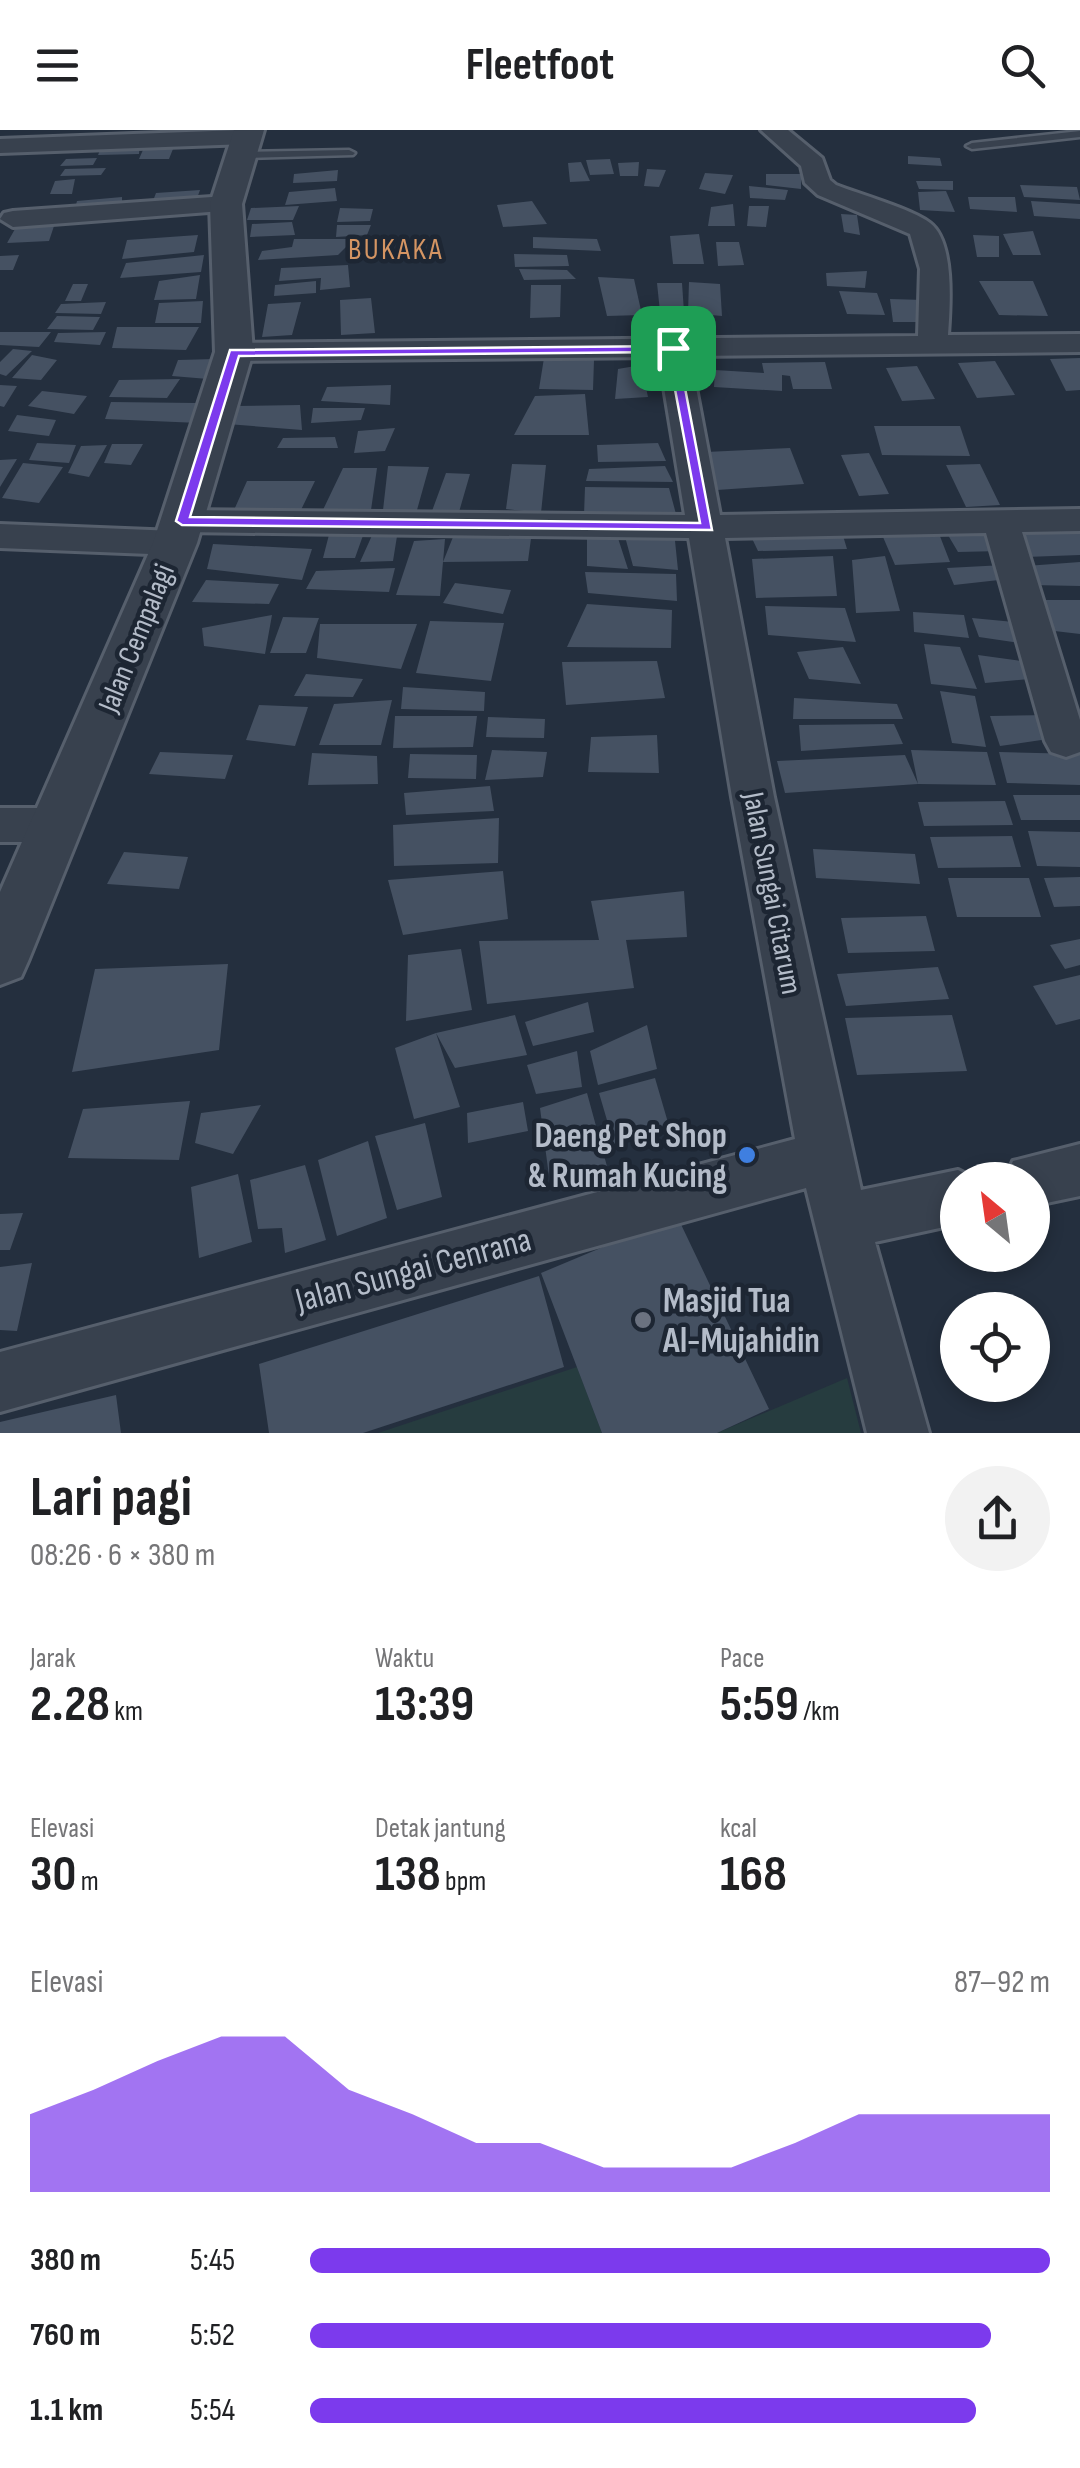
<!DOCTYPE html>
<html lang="id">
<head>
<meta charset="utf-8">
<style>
  body { margin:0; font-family:"Sofia Sans Condensed",sans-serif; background:#f2f2f2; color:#202124; height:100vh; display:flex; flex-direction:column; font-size:38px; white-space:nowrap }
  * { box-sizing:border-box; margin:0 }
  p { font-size:32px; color:#757577 }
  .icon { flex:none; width:55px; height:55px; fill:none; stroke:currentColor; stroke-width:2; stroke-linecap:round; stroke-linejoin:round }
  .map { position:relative; height:1303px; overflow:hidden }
  .sheet { display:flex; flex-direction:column; background:#fff; flex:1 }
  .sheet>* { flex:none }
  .needle { width:65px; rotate:331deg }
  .fabs { position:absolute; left:940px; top:1032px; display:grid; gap:20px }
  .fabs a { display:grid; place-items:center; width:110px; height:110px; border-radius:50%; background:#fff; box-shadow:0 5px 15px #0003; font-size:50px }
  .pin { position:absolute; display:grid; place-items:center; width:85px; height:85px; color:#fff; margin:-42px; border-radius:20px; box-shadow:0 5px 15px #0006 }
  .round { display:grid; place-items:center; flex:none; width:105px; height:105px; border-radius:52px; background:#f2f2f2 }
  .overview { display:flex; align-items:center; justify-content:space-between; height:170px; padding:0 30px }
  h1 { font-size:55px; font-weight:700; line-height:75px }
  .stats { display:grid; grid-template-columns:repeat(3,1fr); gap:15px; height:170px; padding:10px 30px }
  .stats div { display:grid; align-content:center }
  .stats b { font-size:50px; font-weight:700 }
  .stats small { font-size:28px; font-weight:400 }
  .stats p { font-size:28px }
  .chart { height:280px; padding:20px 30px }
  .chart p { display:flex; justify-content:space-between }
  .chart svg { width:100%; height:180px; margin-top:10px; fill:#7c3aed; opacity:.7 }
  ul { padding:0 30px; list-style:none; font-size:32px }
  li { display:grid; grid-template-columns:160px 120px 1fr; align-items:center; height:75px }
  li i { height:25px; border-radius:12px; background:#7c3aed }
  header { display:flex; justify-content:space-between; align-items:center; height:130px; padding:0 30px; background:#fff; font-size:45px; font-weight:700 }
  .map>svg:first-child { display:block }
  .green { fill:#263c3f }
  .building { fill:#455162 }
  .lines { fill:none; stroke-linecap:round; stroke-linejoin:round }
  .service-casing { stroke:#565f6c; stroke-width:5 }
  .minor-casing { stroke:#565f6c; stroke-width:6 }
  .tertiary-casing { stroke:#565f6c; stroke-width:6 }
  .service { fill:#38414e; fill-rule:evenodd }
  .minor { fill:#38414e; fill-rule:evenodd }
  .tertiary { fill:#38414e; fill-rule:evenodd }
  .route { fill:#7c3aed; stroke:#fff; stroke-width:2.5; fill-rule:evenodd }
  .shop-dot { fill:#3f7fe0; stroke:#1d2633; stroke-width:4 }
  .worship-dot { fill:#6b7280; stroke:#1d2633; stroke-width:4 }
  .labels { text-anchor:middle; stroke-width:9; stroke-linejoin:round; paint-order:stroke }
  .far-quarter-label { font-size:30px; letter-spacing:2.5px; fill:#d59563; stroke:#1d2633 }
  .street-label { font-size:30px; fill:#b4bcc9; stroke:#1d2633 }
  .near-poi-label { font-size:35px; font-weight:bold; fill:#b4bcc9; stroke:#1d2633; text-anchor:end }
  .near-street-label { font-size:35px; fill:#b4bcc9; stroke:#1d2633 }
</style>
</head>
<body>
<header><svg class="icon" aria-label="menu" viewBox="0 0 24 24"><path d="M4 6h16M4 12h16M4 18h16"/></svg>Fleetfoot<svg class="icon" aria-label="search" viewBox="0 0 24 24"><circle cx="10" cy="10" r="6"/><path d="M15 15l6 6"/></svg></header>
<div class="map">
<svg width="1080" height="1303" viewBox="0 0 1080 1303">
  <rect width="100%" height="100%" fill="#242f3e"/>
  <path class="green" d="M577,1237L602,1303H378Z
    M847,1248L861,1303H717Z"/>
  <path class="building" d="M140,13L139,24L98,25L102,15Z
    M146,13L175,14L169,29H139Z
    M908,26L940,28L942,36L908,34Z
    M97,28L93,35L60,36L66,29Z
    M610,29L614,44L590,45L586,30Z
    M581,32L590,51L570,52L568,33Z
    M639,32L638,46H620L618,33Z
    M106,38L101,45L60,46L65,39Z
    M647,39L666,40L659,57L644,56Z
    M338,40L337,51L293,53L294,44Z
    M705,43L733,45L725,64L699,59Z
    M766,44H801V59L766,55Z
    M75,49L72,64H50L55,51Z
    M916,51H953V60L919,59Z
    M1020,55L1077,57L1080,70L1024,67Z
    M749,56L788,60L785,70L750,68Z
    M335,58L337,71L285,75L289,62Z
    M200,60L195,74L151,76L156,63Z
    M946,61L955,82L920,80L918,62Z
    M122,67V78L74,82L77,71Z
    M968,67H1015L1017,82L970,79Z
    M532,71L547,94L503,97L497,75Z
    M1031,71L1080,74V89L1034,86Z
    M733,74L735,96H708L711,77Z
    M299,76L293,90H247L251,78Z
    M749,76H769L766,97L747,96Z
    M340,78L373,79L370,91L337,92Z
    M841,84L857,85L860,105L844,102Z
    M292,92L295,105L250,107L252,94Z
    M337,95H371L367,105L336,107Z
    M54,96L49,111L7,113L15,99Z
    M1033,101L1041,125H1013L1003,104Z
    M699,104L704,134H673L670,106Z
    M198,105L194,122L122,129L127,110Z
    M973,105L999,106V127H977Z
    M533,107L597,109L601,121L533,118Z
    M294,109H354L338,125L258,130L262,121L292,117Z
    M716,112H739L744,135L718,136Z
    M514,124L567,125L569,136L515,137Z
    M19,125L13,140H0V126Z
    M204,125L201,142L120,148L126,133Z
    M348,135L350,157L320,160L321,148L279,151L281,138Z
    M519,139L567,140L576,149L524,150Z
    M867,141L865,158L827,156L826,143Z
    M200,145L196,169L154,170L159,151Z
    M598,147L634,149L642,185L607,186Z
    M316,151V163L274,166L275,155Z
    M979,151H1033L1048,186L999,185Z
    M689,152L720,154L722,186L688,183Z
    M657,153H682L684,182H660Z
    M73,154H88L81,171H65Z
    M531,155H561L560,187L530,188Z
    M839,161L877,163L885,185L847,184Z
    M371,168L375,203L341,205L340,170Z
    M890,169L924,170L930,192H893Z
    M203,171L201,193H155L159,173Z
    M106,172L101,184L55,183L61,174Z
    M301,172L292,205L262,207L268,174Z
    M57,186L100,187L93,200L47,199Z
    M117,197H199L186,220L112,218Z
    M0,202H51L39,217L0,215Z
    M106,202L100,215L54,212L58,203Z
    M13,219L32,221L6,246L0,244V232Z
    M32,225L57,230L41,250L12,248Z
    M544,228L594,230L593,260L539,259Z
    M1080,228V260L1066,261L1050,229Z
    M215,229L208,249L172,246L178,230Z
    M995,231L1015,265L977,268L958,233Z
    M825,232L832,259H793L790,246L782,245V261L714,257L715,240L764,243L762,233Z
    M641,235L648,267L615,269L618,239Z
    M917,236L935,269L902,271L886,238Z
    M180,249L167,268L109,267L119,250Z
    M0,255L17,256L4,277L0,276Z
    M391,255L390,275L321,271L327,257Z
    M42,261L87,266L74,284L28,276Z
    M585,264L589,305H514L535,266Z
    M111,272L196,273L199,293L105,289Z
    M300,275L302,300L227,294L236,276Z
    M313,278H365L361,290L311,293Z
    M17,285L56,290L49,306L8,301Z
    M874,296H960L970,326L882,325Z
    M395,298L385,321L354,323L358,301Z
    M335,307L338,318H277L283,308Z
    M37,313L76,315L69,333L29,330Z
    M658,313L666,331L598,332L597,315Z
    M112,314H143L131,335L104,333Z
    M107,315L89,347L68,343L81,316Z
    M790,318L804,354L717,360L706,322Z
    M869,323L889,364L859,366L841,325Z
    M17,329L0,357V330Z
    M23,333L63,337L39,373L2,368Z
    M512,334L546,335L541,383L506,379Z
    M980,334L1000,375L966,377L946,335Z
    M388,336L429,337L417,380H383Z
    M665,336L673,352L586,351L589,339Z
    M343,338H377L371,380L321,384Z
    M446,343L470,344L459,382L432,381Z
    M247,351H315L299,384L234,380Z
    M585,357L669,358L676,384L584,385Z
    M936,396L950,432L895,435L880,400Z
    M331,397H366L355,428H323Z
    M994,398L1001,421L958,422L945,400Z
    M841,399L847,419L758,421L748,400Z
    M1080,399V425L1026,427L1017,405Z
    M398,400L393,431L360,432L374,401Z
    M532,401L528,431L443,432L440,466L396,465L414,411L445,409L443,432L455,402Z
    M674,401L678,440L633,436L624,403Z
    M616,402L628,439L587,436V404Z
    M213,414L312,419L302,450L207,439Z
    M833,426L837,466L756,468L752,429Z
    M885,426L900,481L856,483L852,430Z
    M1080,432V456L1032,455L1026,436Z
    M1004,435L1008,449L954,455L947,438Z
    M395,438L389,462L306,459L316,441Z
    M585,442L676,444L677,471L588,463Z
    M206,450L279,454L269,474L192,472Z
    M455,453L511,460L503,484L443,473Z
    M1039,470H1080V504L1046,500Z
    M587,474L672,480L671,518L567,517Z
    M765,476L845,478L856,512L768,505Z
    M913,482L964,485L969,508L914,502Z
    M272,485L265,524L204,516L202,498Z
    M283,487L319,488L306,523H270Z
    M972,488L1014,492L1020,513L979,507Z
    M430,491L504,493L491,551L416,543Z
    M320,494H417L401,539L317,528Z
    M924,514L960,517L977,559L931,554Z
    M843,517L861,554L809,549L797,522Z
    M978,525L1029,532V549L985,553Z
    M657,531L665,568L566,575L562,532Z
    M306,544L363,549L353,567L294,566Z
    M403,557L485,562L484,581L401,579Z
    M940,561L975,566L986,617L952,613Z
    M794,568L897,574L903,589H793Z
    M392,570L381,615H319L334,574Z
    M259,575L308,577L295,616L246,610Z
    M1051,585L1055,608L1000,616L990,586Z
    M395,586H477L473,617L393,618Z
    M488,587L545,589L544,608L486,607Z
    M894,594L903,614L801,621L799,595Z
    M657,605L659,643L588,642L591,607Z
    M492,620L547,622L543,647L485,650Z
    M911,620L987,622L996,655L918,654L785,663L777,631L905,625L918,654Z
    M160,622L233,625L225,649L149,644Z
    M999,622L1080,624V655L1007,653Z
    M312,623L377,626L378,654L308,655Z
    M410,624L477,625L476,649L408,648Z
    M490,656L494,681L406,685L404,663Z
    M1013,665H1080V690H1021Z
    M1005,671L1013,695L924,696L918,672Z
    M499,688L498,733L394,736L393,695Z
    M1028,701L1080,702V737L1037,736Z
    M1012,706L1021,737L938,738L930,707Z
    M813,719L915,724L920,754L816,748Z
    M124,722L188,727L179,759L107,754Z
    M503,741L508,789L403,805L388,750Z
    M1080,747V776L1054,777L1044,748Z
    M948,748H1029L1041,787H957Z
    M684,761L687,807L626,810L634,858L487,874L479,811L599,810L591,771Z
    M926,786L935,821L848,823L841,788Z
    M1080,809V835L1065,839L1050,815Z
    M461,819L472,880L406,891L408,825Z
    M228,834L219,920L72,942L95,839Z
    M938,837L949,869L846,876L837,844Z
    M1080,845V889L1056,895L1033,856Z
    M588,872L594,902L533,916L525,892Z
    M515,885L527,925L455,938L436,903L460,977L414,989L395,918L436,903Z
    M952,885L967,941L857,945L845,888Z
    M647,895L657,939L598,955L590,921Z
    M577,921L582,957L536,964L527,935Z
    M655,948L669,996L614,1014L599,963Z
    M587,963L608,1040L550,1054L540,978Z
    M190,971L179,1030L68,1028L83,979Z
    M523,972L528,1001L468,1013L467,983Z
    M261,975L233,1024L195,1013L201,983Z
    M425,993L442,1067L397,1080L375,1006Z
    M368,1011L387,1088L337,1106L318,1030Z
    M305,1035L326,1110L285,1123L282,1098L258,1099L250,1050Z
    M238,1044L252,1112L199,1128L191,1057Z
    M23,1083L10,1120H0V1084Z
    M677,1086L769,1279L717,1303H602L541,1143Z
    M32,1133L17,1201L0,1200V1137Z
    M539,1146L564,1237L363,1303H269L259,1234Z
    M116,1265L121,1303H0V1292Z"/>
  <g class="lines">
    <g class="service-casing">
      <path id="service" d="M1080,1V7L972,19L966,16L972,13Z
        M349,20L355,23L353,25L241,28L235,25L241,22Z"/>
    </g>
    <g class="minor-casing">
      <path id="minor" d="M240,0L256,2L259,7L247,14L0,23V9Z
        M761,0H788L822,28L830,50L836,55C859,64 912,79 930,93C955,112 950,177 948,205L1080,204V222L690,226L720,385L1080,379V401L1022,402L1080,590V622L1066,627L1051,622L1045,611L986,403L725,408L774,667L861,1060L958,1040L978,1050H958V1094L875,1112L929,1303H867L806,1058L0,1282V1222L795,1009L732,667L689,408L182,402L170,399L164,391L170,383L182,380L685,385L659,227L234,231L223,228L219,222L223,216L234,213L918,206L920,139L910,104L818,65L805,53L801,36Z
        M226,66L239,74L235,80L13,97L0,89L4,83L13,81Z
        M0,394L175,401L188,405L193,413L188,421L175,425L0,418Z
        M0,678H58L73,683L80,695L73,707L58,712H0Z
        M1080,1014V1066L1032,1076V1050H1005L1013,1031Z"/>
    </g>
    <g class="tertiary-casing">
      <path id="tertiary" d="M234,0H264L242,74L253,222L197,413L29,829L21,847L0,855V762L153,413L215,222L210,74Z"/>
    </g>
    <use href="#service" class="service"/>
    <use href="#minor" class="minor"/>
    <use href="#tertiary" class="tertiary"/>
  </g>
  <path class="route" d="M677,216L712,400L182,395L176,391L230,220ZM668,222L700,393L190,387L239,226Z"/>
  <circle class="shop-dot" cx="747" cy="1025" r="10"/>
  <circle class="worship-dot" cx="643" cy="1190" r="10"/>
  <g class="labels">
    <g class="far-quarter-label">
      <text x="396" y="129">BUKAKA</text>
    </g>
    <g class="street-label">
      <text transform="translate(136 508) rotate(-68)" y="10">Jalan Cempalagi</text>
      <text transform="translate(773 763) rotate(79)" y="10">Jalan Sungai Citarum</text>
    </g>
    <g class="near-poi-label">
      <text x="727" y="1017">Daeng Pet Shop<tspan x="727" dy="40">&amp; Rumah Kucing</tspan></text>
      <text x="663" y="1182" text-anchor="start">Masjid Tua<tspan x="663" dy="40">Al-Mujahidin</tspan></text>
    </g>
    <g class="near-street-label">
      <text transform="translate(413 1139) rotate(-15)" y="12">Jalan Sungai Cenrana</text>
    </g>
  </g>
</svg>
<div class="fabs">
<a><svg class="needle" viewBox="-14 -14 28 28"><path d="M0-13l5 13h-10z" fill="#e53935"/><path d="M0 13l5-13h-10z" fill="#757577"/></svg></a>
<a><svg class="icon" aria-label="locate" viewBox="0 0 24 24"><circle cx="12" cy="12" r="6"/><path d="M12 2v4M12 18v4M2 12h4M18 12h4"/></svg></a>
</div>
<div class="pin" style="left:673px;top:218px;background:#1e9e55"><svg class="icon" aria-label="arrive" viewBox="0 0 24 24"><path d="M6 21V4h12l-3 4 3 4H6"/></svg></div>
</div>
<section class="sheet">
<div class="overview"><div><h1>Lari pagi</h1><p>08:26 · 6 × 380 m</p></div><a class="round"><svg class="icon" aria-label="share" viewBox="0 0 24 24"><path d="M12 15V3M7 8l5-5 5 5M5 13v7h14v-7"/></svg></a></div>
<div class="stats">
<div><p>Jarak</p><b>2.28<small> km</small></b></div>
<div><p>Waktu</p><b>13:39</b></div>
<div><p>Pace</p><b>5:59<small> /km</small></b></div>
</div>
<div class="stats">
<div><p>Elevasi</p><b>30<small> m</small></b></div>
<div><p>Detak jantung</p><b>138<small> bpm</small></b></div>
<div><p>kcal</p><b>168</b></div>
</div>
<div class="chart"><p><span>Elevasi</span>87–92 m</p>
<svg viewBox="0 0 160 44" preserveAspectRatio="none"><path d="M0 44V25L10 19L20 12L30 6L40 6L50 19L60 25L70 32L80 32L90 38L100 38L110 38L120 32L130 25L140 25L150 25L160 25V44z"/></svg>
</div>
<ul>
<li><b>380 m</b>5:45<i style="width:100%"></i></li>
<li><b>760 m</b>5:52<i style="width:92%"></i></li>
<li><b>1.1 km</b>5:54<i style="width:90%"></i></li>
</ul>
</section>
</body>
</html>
